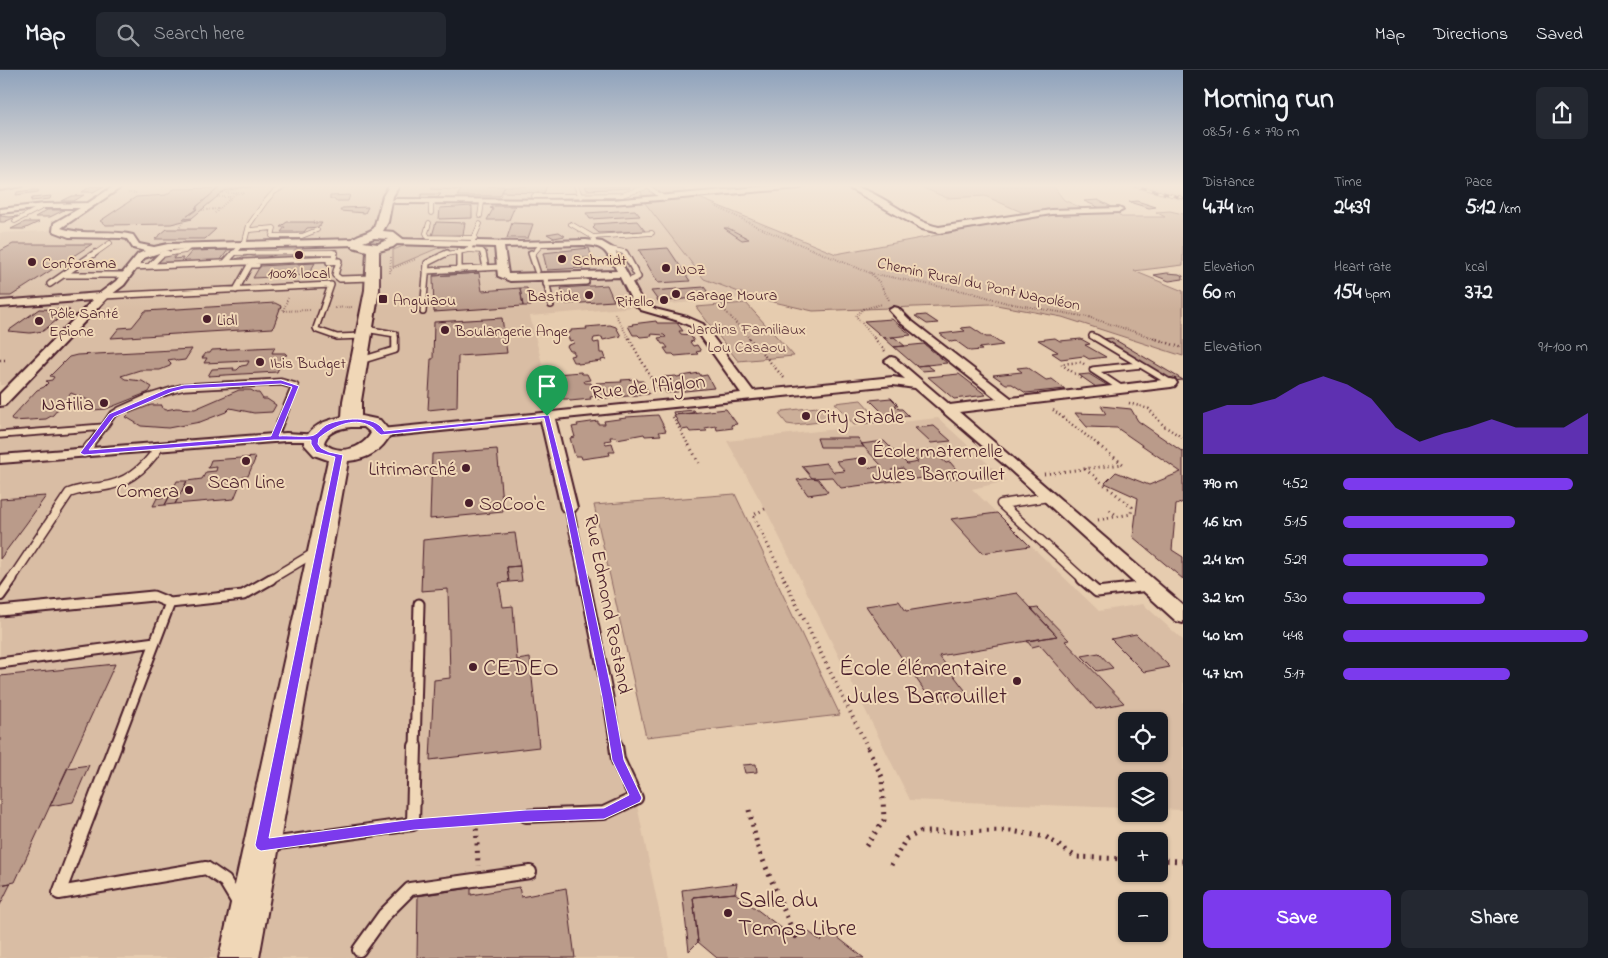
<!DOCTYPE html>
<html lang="en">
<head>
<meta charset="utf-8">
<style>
  body { margin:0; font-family:"Indie Flower",sans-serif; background:#242831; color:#f1f3f6; height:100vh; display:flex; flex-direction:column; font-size:19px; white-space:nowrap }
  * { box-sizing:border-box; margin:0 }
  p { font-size:16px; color:#9ea1a6 }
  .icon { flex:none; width:28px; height:28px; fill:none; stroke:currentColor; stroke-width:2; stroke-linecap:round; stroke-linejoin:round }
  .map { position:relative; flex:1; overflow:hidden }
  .sheet { display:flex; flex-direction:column; background:#171b24; width:425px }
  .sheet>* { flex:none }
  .controls { position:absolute; left:1118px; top:642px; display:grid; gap:10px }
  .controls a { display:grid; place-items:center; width:50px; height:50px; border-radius:8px; background:#171b24; box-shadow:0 1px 4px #0004; font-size:25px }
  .pin { position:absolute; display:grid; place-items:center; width:42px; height:42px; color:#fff; margin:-51px -21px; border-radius:50% 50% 50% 0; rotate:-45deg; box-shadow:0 0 5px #0007 }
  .pin .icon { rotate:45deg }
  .round { display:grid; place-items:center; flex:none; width:52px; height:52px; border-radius:8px; background:#242831 }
  .head { display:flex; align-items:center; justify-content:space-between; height:85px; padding:0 20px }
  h1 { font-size:28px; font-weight:800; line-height:38px }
  .figures { display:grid; grid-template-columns:repeat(3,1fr); gap:8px; height:85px; padding:5px 20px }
  .figures div { display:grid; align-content:center }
  .figures b { font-size:21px; font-weight:800 }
  .figures small { font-size:14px; font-weight:400 }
  .figures p { font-size:14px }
  .chart { height:140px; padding:10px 20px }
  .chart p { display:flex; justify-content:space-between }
  .chart svg { width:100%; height:90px; margin-top:5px; fill:#7c3aed; opacity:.7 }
  .primary-button { display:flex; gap:10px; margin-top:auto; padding:10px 20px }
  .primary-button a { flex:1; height:58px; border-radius:8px; background:#7c3aed; color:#fff; font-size:20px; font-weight:800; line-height:58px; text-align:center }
  .primary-button a+a { background:#242831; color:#f1f3f6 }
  ul { padding:0 20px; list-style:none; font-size:16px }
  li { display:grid; grid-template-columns:80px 60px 1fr; align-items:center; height:38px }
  li i { height:12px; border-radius:6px; background:#7c3aed }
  header { display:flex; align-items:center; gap:30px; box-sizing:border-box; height:70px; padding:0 25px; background:#171b24; border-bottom:1px solid #363941 }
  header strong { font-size:24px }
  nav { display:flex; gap:28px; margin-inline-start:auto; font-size:18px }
  .search { width:350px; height:45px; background:#242831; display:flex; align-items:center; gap:12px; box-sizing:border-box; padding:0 18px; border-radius:8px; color:#9ea1a6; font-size:19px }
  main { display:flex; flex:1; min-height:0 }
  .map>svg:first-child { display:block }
  .built { fill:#d9bda4; fill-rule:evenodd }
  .green { fill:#ccaf99; stroke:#8b6762 }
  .building { fill:#ba9b8a; stroke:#4a1f2b }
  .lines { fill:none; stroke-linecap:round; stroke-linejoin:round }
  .lane-far5-casing { stroke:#4a1f2b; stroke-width:5.5 }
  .lane-far4-casing { stroke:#4a1f2b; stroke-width:8 }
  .lane-far3-casing { stroke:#4a1f2b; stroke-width:9 }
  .lane-far2-casing { stroke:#4a1f2b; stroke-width:11 }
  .lane-far1-casing { stroke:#4a1f2b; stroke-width:13 }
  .lane-casing { stroke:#4a1f2b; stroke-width:16 }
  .street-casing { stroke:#4a1f2b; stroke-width:4 }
  .secondary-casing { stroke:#4a1f2b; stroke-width:4 }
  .path-far4 { stroke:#4a1f2b; stroke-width:2; stroke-dasharray:0.5 2; stroke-linecap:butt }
  .path-far3 { stroke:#4a1f2b; stroke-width:2.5; stroke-dasharray:1 3; stroke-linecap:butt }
  .path-far2 { stroke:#4a1f2b; stroke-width:3; stroke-dasharray:1 4; stroke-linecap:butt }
  .path-far1 { stroke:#4a1f2b; stroke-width:4; stroke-dasharray:1 4.5; stroke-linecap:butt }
  .path { stroke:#4a1f2b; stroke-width:5; stroke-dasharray:2 5.5; stroke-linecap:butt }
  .lane-far5 { stroke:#f0d7b7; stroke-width:4 }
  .lane-far4 { stroke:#f0d7b7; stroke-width:5 }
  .lane-far3 { stroke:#f0d7b7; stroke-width:5.5 }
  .lane-far2 { stroke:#f0d7b7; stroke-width:8 }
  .lane-far1 { stroke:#f0d7b7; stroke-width:9 }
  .lane { stroke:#f0d7b7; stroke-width:12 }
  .street { fill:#f0d7b7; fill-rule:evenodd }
  .secondary { fill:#f0d7b7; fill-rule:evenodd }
  .rail-casing { stroke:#4a1f2b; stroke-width:3 }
  .rail { stroke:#f0d7b7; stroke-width:2; stroke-dasharray:5.5; stroke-linecap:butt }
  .route { fill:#7c3aed; stroke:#fff; fill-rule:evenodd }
  .poi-dot { fill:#4a1f2b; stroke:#f0d7b7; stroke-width:2 }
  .labels { text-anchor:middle; stroke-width:4; stroke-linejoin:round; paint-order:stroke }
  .far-poi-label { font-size:16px; fill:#4a1f2b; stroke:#f0d7b7; text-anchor:start }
  .far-street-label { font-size:16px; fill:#4a1f2b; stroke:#f0d7b7 }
  .far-park-label { font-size:16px; fill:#643c41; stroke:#f0d7b7 }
  .street-label { font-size:20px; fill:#4a1f2b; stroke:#f0d7b7 }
  .poi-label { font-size:20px; fill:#4a1f2b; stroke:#f0d7b7; text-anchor:end }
  .near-poi-label { font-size:24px; fill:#4a1f2b; stroke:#f0d7b7; text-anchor:start }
</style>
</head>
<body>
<header>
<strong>Map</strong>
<div class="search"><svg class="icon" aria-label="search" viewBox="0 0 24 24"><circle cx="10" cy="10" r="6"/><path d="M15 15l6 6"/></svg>Search here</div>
<nav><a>Map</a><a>Directions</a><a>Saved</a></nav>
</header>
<main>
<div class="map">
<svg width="1183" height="888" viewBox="0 0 1183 888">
  <rect width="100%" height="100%" fill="#e6ccaf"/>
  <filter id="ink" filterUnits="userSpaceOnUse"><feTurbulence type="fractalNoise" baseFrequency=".02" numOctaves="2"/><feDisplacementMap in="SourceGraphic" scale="10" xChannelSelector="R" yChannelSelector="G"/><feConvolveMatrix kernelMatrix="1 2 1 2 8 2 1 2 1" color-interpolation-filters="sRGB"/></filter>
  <g filter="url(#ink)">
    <path class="built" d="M162,116H639L645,133L704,209L752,227L530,246L557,353L669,888H0V333L17,314L0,315V163L47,161L117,122L155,121Z
      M1126,116H1153L1183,124V131Z
      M938,348L1007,411L972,419L1099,541L1143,534L1183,570V740L1159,739V711H1126V738L910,730L769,446L727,371ZM1126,651H1159V684H1126Z"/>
    <path class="green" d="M639,116H679L687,123L836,184L1033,147L985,126L947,128L919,116H1049L1054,117L1064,130L1090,142L1116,141L1121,147H1165L1156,142L1170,141L1183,144V195L1134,201L1183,221V286L1062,247L991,234L813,241L752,227L704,209L645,133Z
      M406,175L443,176L393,197V180Z
      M746,233L794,286L738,291L696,237Z
      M861,330L881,352L854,355L835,333Z
      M817,337L823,339L832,348L829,351L794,355L787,354L779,344L783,341Z
      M735,424L840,645L646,667L594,435Z"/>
    <path class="building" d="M91,116H104L93,122H82Z
      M279,116L243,117L224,121L192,148L183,149L196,140L198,138H195L219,118L239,116Z
      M433,116H505L500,126H457L461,120L431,119Z
      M505,116H547L544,123L502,122Z
      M585,116H629L630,118L587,120Z
      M219,118L195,138H198L196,140L183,149H192L171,154L106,155L100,151L136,127L166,125L174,119Z
      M30,120H39L38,122L16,125L17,122Z
      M422,124H441L437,128H420Z
      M84,125L74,131H62L72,126Z
      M350,125L348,131H335V129H330V126Z
      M51,126L50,129L31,131L32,128Z
      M1098,130L1114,138H1100L1084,131Z
      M1137,131L1156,137L1149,138L1129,132Z
      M472,136V148L439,149L440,138Z
      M495,136H515L509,150H487L493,139L490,138Z
      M368,137L365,143L340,141L342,138Z
      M47,140H64L50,147H35Z
      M635,140L640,146L590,149L586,143Z
      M0,146L10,147L18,146L4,152H0Z
      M637,151L645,161L599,163L593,158L595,156L594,154Z
      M25,152H39L24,159H11Z
      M287,152H314L313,153H322L319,157L307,158L304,162H281L285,157H280Z
      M436,152L465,153L463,165L432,166Z
      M512,153L533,154L528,168H507Z
      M724,158H728L749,169L742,170Z
      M167,159H216L205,169H155Z
      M559,162L565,166L554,168L547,164Z
      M13,174H92L11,226H0V181Z
      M589,178L592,188H580L583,198L547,200L543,183Z
      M668,178L690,211L658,213L639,180Z
      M228,180L220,191L182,193L192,181Z
      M281,183L295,185L310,183L315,184L304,188L299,186L293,188H266Z
      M164,184H177L173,189L183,188L180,193H158Z
      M249,185L253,186H271L261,189L257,188L241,190L236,189Z
      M315,193L308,205L253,208L260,196Z
      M478,201L479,203L433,206L434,204Z
      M479,203L482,221L520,218L523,236L434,242L433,206Z
      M1167,203L1179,204L1183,206V209L1169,211L1154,205Z
      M607,215L614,231L566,234L561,218Z
      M704,217L707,221L701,227L659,232L651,221Z
      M520,218H527L531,236H523Z
      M275,233L281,236L273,258L111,268L119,258L132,257L145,241Z
      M39,239L70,240L43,261L30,263L8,261Z
      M926,245L938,253L927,254L915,246Z
      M502,248L507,283L458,286L457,337L428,340L431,289H433L434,252Z
      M892,249L911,265L884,268L864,251Z
      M656,251L657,253H677L683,261H679L681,264L690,265L694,271L690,272L693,276L697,275L701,281L696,282L698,284L675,286L673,284H668L664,278H668L665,274H662L658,268L666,267L664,265L651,264L652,266L640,267L638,265H633L628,256L633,255L632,254Z
      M610,255L616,257L621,266L603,270L602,267L594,268L593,271L594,273L599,272L600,283H604L606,289L601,290L602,291L578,294L577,292H573L570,286L575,285L573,281H570L567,276L574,273L573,270L570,271L566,263L571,262V260L587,259L586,257Z
      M971,257L986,267H991L1003,275L979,278L982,280L970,281L956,271L951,272L940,264L965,261L961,258Z
      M894,267L905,276L894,277L884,268Z
      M1055,268L1060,271L1081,269L1090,274L1085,275L1106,287L1089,289L1084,286L1061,289L1052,283L1058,282L1038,270Z
      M1112,268L1183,310L1173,311L1102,269Z
      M924,274L947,293L916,296L894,277Z
      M275,277L272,283H285L287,285L282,286L281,289H283L277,302L208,306L212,299L234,298L233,300H237L241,296L247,295L249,291L204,293L207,288H202L206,283H210L212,280Z
      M192,279L185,290L177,291L174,289L168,290L171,293L170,296L160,300H140L121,306L125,309L142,311L152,317L149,322L106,339L93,340L85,334L88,330L71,323L53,345L46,349L13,351L11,348L37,320L44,317L48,313L46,311L52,310L54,307L50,306L69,287L77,285Z
      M927,295L934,300L922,301L916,296Z
      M1027,297L1046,310L1052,309L1065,319L1026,323L1012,314H1006L993,305L1022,302L1017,298Z
      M581,302L582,304H587L590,310L584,311L585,313H591L592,315H598L596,313L622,312L621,310L637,309L638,311H643L649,324L597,329L596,326L590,327L591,329L570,331L569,329H563L560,321H556L552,307L557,306L556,304Z
      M699,303L701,306L707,305L714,318L666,323L660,310H664L662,307L676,306L677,307Z
      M959,304L986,325L954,329L928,307Z
      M1089,304L1110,317L1099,319L1079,305Z
      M239,320H251L256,323H259L263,329H267L276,335L272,342L254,343L230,338L226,342L200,352L168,358L141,356L126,347L130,343L151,335H162L161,337L166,340L176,338L195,339Z
      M891,328L898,335H895L899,339H902L909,346L888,348L870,330Z
      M1101,336L1131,339L1138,351L1183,382V432L1176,435L1172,480L1183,487V509L1133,467L1138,428L1105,413L1116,402L1149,415L1181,402L1117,358L1087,357L1075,343L1106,344Z
      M726,339L737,354L731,355L733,358L717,360L716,356L705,358L707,361L690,362L688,359L682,360L674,345Z
      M694,340L696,343L674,345L673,342Z
      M658,345L666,361L659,362L661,365L645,366L644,364L617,369L616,367H610L611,370L604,371L606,374L612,373L615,382H609L610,385L582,389L581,386H575L570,368L575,367L572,357L578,356L577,354L598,351V354H605L604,351L626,348V347Z
      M934,356L951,371L931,373L915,358Z
      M817,368H858L864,377H820Z
      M884,371L907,394L918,392L908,383L931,380L946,393L950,392L960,404L958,408L943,410L938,406L915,409L903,398L891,400L901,410L841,418L832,407L812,408L802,396L826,393L834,402L845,401L836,391L860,388L870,398L882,396L861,374Z
      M497,379L503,442L430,449L432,384Z
      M256,387L248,406L243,407L234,429L175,434L187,411L202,409L206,402L216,401L217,397L208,398L211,390Z
      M812,408L818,409L828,422L808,425L797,410Z
      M177,411H187L175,434L165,435Z
      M46,426L26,454L0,489V429Z
      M169,427L165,435L153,436L157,428Z
      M997,443L1030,476L982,483L951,449Z
      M515,463L520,496L507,497L509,512L499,513L503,537L513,536L517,590L530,588L539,677L430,690L434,610L450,608L448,519L421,521L423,470L481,464V466Z
      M520,496L522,511L509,512L507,497Z
      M1017,523L1057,566L939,586L968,624L931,630L866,536L899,531L906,541Z
      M1038,538L1069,570L1065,571L1124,633L1096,639L1040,575L1032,577L1027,571L1057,566L1031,539Z
      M1136,564L1170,597L1144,602L1111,569Z
      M1099,583L1113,598L1097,601L1082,586Z
      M115,594L15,812L0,815V606Z
      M756,694L757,702L745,703L743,695Z
      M89,695L73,732L50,736L68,698Z
      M11,813L0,835V815Z
      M737,813L735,823L693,827L698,872L689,881L682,820Z
      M519,817L521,827L566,818L575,888H417L418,826L471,818V825Z
      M735,823L796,869L805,859L821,871L827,859L864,888H717L698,872L693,827Z"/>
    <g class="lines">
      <g class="lane-far5-casing">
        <path id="lane-far5" d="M576,116L581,127
          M647,116L665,129
          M534,126L622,125L647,117
          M431,143V135L434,131
          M480,146L482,132
          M15,151L44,136
          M429,153L426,163L428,167L475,168
          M571,154L593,167L594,171
          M250,160L274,158L272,166H302L317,160
          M593,167L652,163
          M610,179L624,182L625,185
          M459,180V185
          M469,180L482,181L483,185
          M233,183L333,182L335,185
          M93,185L110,173
          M161,185L185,181L190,176
          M233,185L245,171L249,155L265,132L274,122L285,116
          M441,185L469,180L480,154
          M532,185L541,175"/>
      </g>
      <g class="lane-far4-casing">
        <path id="lane-far4" d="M459,183V200
          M483,183L486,198
          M531,183L537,201
          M625,183L638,207L627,212
          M329,192L339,191L335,205L340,209L372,208
          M225,193L234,183
          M150,196L162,184L167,183
          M132,197L334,188L335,183
          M426,201L501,197
          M64,205H126
          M546,210L551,235
          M50,214L95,183
          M546,214L586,212
          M236,220L250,195H257
          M103,226L331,215L316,258L317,260L337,267L363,266
          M423,242L427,193L447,183
          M365,259L395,264V269
          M1092,266L1098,269"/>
      </g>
      <g class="lane-far3-casing">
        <path id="lane-far3" d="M1096,268L1171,313
          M359,291L395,280V268
          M1122,319L1093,300L1140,295
          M0,365L104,357L112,345L120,340L147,328L176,319L184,317L281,312L295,316L274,368
          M89,376L104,357"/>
      </g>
      <g class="lane-far2-casing">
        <path id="lane-far2" d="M84,383L90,375
          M1049,427L1001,434L1084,510
          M569,438L584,510
          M11,510L69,423C79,419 89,418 100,417C126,414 145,399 159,377
          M269,510L314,483"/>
      </g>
      <g class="lane-far1-casing">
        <path id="lane-far1" d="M584,509L608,627L616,678
          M1082,509L1097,522L1149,516
          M0,526L12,509
          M0,541L153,526L170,533L243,525L271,509
          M0,593L155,572
          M115,678L170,533
          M415,678L419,534"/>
      </g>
      <g class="lane-casing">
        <path id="lane" d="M115,676L59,823L206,798L225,811L237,831
          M526,746L604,743L636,728L618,690L616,676
          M271,774L413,754L415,676
          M359,880L384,845L410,819L530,802"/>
      </g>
      <g class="street-casing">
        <path id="street" d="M0,116H23L0,120Z
          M114,116H123L61,158C83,166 109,159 133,165L139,174L154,177L168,174L356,169L360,172L356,175L168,180L144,188L124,215L107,228L5,335L0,336V324L93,230L0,237V231L100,223L116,211L138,184L145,181L133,178L127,169L122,168L69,167L53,161L54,153L80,138H44L0,143V139L44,134L88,133Z
          M770,116H803L800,118L612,134L395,133L391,131L395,129L612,130Z
          M845,116C877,116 907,151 939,157L1051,140L1119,138L1123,140L1119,142L1051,144L939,163L922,159Z
          M396,169L520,172L586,170L602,172L614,179L642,231L655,239L687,247L703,254L753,321L893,307L905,309L885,291L891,287L895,288L950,335L997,329L901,253L889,240L894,237L898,238L909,249L1011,328L1171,309L1175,310L1177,313L1175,316L1171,317L959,342L1183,535V553L1176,551L1008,398L915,318L893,315L555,349L577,438L575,441H563L561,438L541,351L381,367L376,366L374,363L381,359L741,323L695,258L679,251L641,240L633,233L620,207L510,211L498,206L495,177L393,174V170ZM580,175C605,175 606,181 617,201L508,204L504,177Z
          M286,363L320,365L322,368L320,371H286L0,393V385Z"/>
      </g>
      <g class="secondary-casing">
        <path id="secondary" d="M389,116H399L393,126L388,152L383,161L394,162L403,169L393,177L379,181V220L361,331V346L380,350L391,363C382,381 368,389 348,391L259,888H219L328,390L314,385L304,374C309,355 325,351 342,347L343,331L365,220L367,181L353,177L350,172C356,163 366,165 374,158L383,126ZM374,168L389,169L378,174L363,172ZM351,357H364L371,363C363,379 338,386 324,373C327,361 340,358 351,357Z"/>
      </g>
      <path class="path-far4" d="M223,122L243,118H262
        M128,123H137
        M221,123H245
        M217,127H232
        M715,136L760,158L870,203L973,223L1007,233L1088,247L1157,269
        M202,140L218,139
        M215,143L236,123
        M180,157L183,152
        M391,199L416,189
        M390,203L391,187
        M870,203L879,212L889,230
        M288,228L283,241L310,240
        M721,236L750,269
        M334,238L353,237
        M615,244L629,269
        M875,269L856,246L863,239L882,234"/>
      <path class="path-far3" d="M629,268L659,322
        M749,268L785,309
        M874,268L885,281
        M1153,268L1183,278
        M0,290H7
        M1084,294L1081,292L1061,294L1084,310
        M1129,333L1149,339L1164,356L1183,368
        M1053,340L1100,376
        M673,347L689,376"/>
      <path class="path-far2" d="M689,375L699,393
        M1085,399L1132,437L1131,444L1098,450
        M1044,404L1123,394L1098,375
        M765,439L753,445L785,510
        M1110,440L1117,446"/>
      <path class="path-far1" d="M784,509L868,678"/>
      <path class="path" d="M749,740L758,778L796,869
        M476,751L478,796
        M427,754L513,748
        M866,776L884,750L882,707L867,676
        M1159,790L1183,791
        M891,795L906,769L920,762L1011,761L1046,767L1076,787L1126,789"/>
      <use href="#lane-far5" class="lane-far5"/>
      <use href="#lane-far4" class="lane-far4"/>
      <use href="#lane-far3" class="lane-far3"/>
      <use href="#lane-far2" class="lane-far2"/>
      <use href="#lane-far1" class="lane-far1"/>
      <use href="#lane" class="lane"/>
      <use href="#street" class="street"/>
      <use href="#secondary" class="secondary"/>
      <g class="rail-casing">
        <path id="rail" d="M1136,116L1183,128"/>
      </g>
      <use href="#rail" class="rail"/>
    </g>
  </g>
  <linearGradient id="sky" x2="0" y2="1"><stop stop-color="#8ea2bc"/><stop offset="0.48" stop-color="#f4e8db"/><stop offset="1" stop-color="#f4e8db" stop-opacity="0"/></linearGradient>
  <rect width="1183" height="241" fill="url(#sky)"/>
  <path class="route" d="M281,310L299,316L279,366C287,365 307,368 314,365C319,363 322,357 326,355C340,348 376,344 384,361L549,345L573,438L613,627L624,690L642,728L640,732L604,749L526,752L414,760L261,781L257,779L255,775L335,387L316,382L311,374V370H274L84,385L80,383L109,344L167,319L184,315ZM281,314L292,317L271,366L89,380L114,347L172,322L184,319ZM544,348L565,438L602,627L612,690L629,725L604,738L526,740L414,749L269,768L343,385L329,382L321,378L318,374L319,368C331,358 353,346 370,356C375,358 377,363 381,365Z"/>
  <g class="poi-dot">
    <circle cx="299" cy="185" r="5"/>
    <circle cx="562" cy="189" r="5"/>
    <circle cx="32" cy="192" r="5"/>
    <circle cx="666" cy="198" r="5"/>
    <circle cx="676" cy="224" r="5"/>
    <circle cx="589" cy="225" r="5"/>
    <rect x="378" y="224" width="10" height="10" rx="2.5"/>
    <circle cx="664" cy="230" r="5"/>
    <circle cx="207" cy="249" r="5"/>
    <circle cx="39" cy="251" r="5"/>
    <circle cx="445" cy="260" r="5"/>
    <circle cx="260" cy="292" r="5"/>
    <circle cx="104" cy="333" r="5"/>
    <circle cx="806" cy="346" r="5"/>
    <circle cx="246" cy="391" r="5"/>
    <circle cx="862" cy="391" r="5"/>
    <circle cx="466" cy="398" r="5"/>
    <circle cx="189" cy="420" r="5"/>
    <circle cx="469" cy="433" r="5"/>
    <circle cx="473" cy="597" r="5"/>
    <circle cx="1017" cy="611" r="5"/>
    <circle cx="728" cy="843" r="5"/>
  </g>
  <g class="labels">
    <g class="far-poi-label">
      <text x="572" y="195">Schmidt</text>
      <text x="42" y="198">Conforama</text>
      <text x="676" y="204">NOZ</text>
      <text x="299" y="208" text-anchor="middle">100% local</text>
      <text x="686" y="230">Garage Moura</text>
      <text x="579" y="231" text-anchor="end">Bastide</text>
      <text x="393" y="235">Anguiaou</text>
      <text x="654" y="236" text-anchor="end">Ritello</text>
      <text x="49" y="248">Pôle Santé<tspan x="49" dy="18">Epione</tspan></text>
      <text x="217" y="255">Lidl</text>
      <text x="455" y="266">Boulangerie Ange</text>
      <text x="270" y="298">Ibis Budget</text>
    </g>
    <g class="far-street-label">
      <text transform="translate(979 213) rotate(12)" y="6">Chemin Rural du Pont Napoléon</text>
    </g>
    <g class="far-park-label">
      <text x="747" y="264">Jardins Familiaux<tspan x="747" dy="18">Lou Casaou</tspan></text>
    </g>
    <g class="street-label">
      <text transform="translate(648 316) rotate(-6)" y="7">Rue de l'Aiglon</text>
      <text transform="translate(609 534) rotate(79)" y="7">Rue Edmond Rostand</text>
    </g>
    <g class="poi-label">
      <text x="94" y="340">Natilia</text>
      <text x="816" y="353" text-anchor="start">City Stade</text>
      <text x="872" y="387" text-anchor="start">École maternelle<tspan x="872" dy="23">Jules Barrouillet</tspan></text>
      <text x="456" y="405">Litrimarché</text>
      <text x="246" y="418" text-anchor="middle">Scan Line</text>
      <text x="179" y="427">Comera</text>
      <text x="479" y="440" text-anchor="start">SoCoo'c</text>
    </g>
    <g class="near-poi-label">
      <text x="483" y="605">CEDEO</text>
      <text x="1007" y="605" text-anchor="end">École élémentaire<tspan x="1007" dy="28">Jules Barrouillet</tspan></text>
      <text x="738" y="837">Salle du<tspan x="738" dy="28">Temps Libre</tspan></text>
    </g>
  </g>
</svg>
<div class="controls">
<a><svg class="icon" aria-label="locate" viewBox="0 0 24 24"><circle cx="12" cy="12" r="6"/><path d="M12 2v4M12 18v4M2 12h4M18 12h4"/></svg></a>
<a><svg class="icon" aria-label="layers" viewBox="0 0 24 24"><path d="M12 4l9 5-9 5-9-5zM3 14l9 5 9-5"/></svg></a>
<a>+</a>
<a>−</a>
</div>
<div class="pin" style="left:547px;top:346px;background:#1e9e55"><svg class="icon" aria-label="arrive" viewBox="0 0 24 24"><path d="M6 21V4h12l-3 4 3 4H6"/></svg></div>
</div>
<section class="sheet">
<div class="head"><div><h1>Morning run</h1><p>08:51 · 6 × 790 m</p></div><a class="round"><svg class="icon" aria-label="share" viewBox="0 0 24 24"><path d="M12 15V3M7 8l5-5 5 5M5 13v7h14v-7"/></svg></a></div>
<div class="figures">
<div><p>Distance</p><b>4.74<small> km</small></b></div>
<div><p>Time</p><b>24:39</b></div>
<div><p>Pace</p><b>5:12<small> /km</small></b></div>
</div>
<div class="figures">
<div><p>Elevation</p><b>60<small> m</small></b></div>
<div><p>Heart rate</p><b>154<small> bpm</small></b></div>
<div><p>kcal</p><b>372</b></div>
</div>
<div class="chart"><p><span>Elevation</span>91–100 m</p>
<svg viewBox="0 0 160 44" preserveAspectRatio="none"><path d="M0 44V24L10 20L20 20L30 17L40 10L50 6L60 10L70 17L80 31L90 38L100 34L110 31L120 27L130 31L140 31L150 31L160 24V44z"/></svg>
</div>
<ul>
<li><b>790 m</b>4:52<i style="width:94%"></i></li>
<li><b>1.6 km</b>5:15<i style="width:70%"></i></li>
<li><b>2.4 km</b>5:29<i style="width:59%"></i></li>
<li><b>3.2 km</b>5:30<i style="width:58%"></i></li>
<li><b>4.0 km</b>4:48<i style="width:100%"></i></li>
<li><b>4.7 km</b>5:17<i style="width:68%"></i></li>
</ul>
<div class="primary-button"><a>Save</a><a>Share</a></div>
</section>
</main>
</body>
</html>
